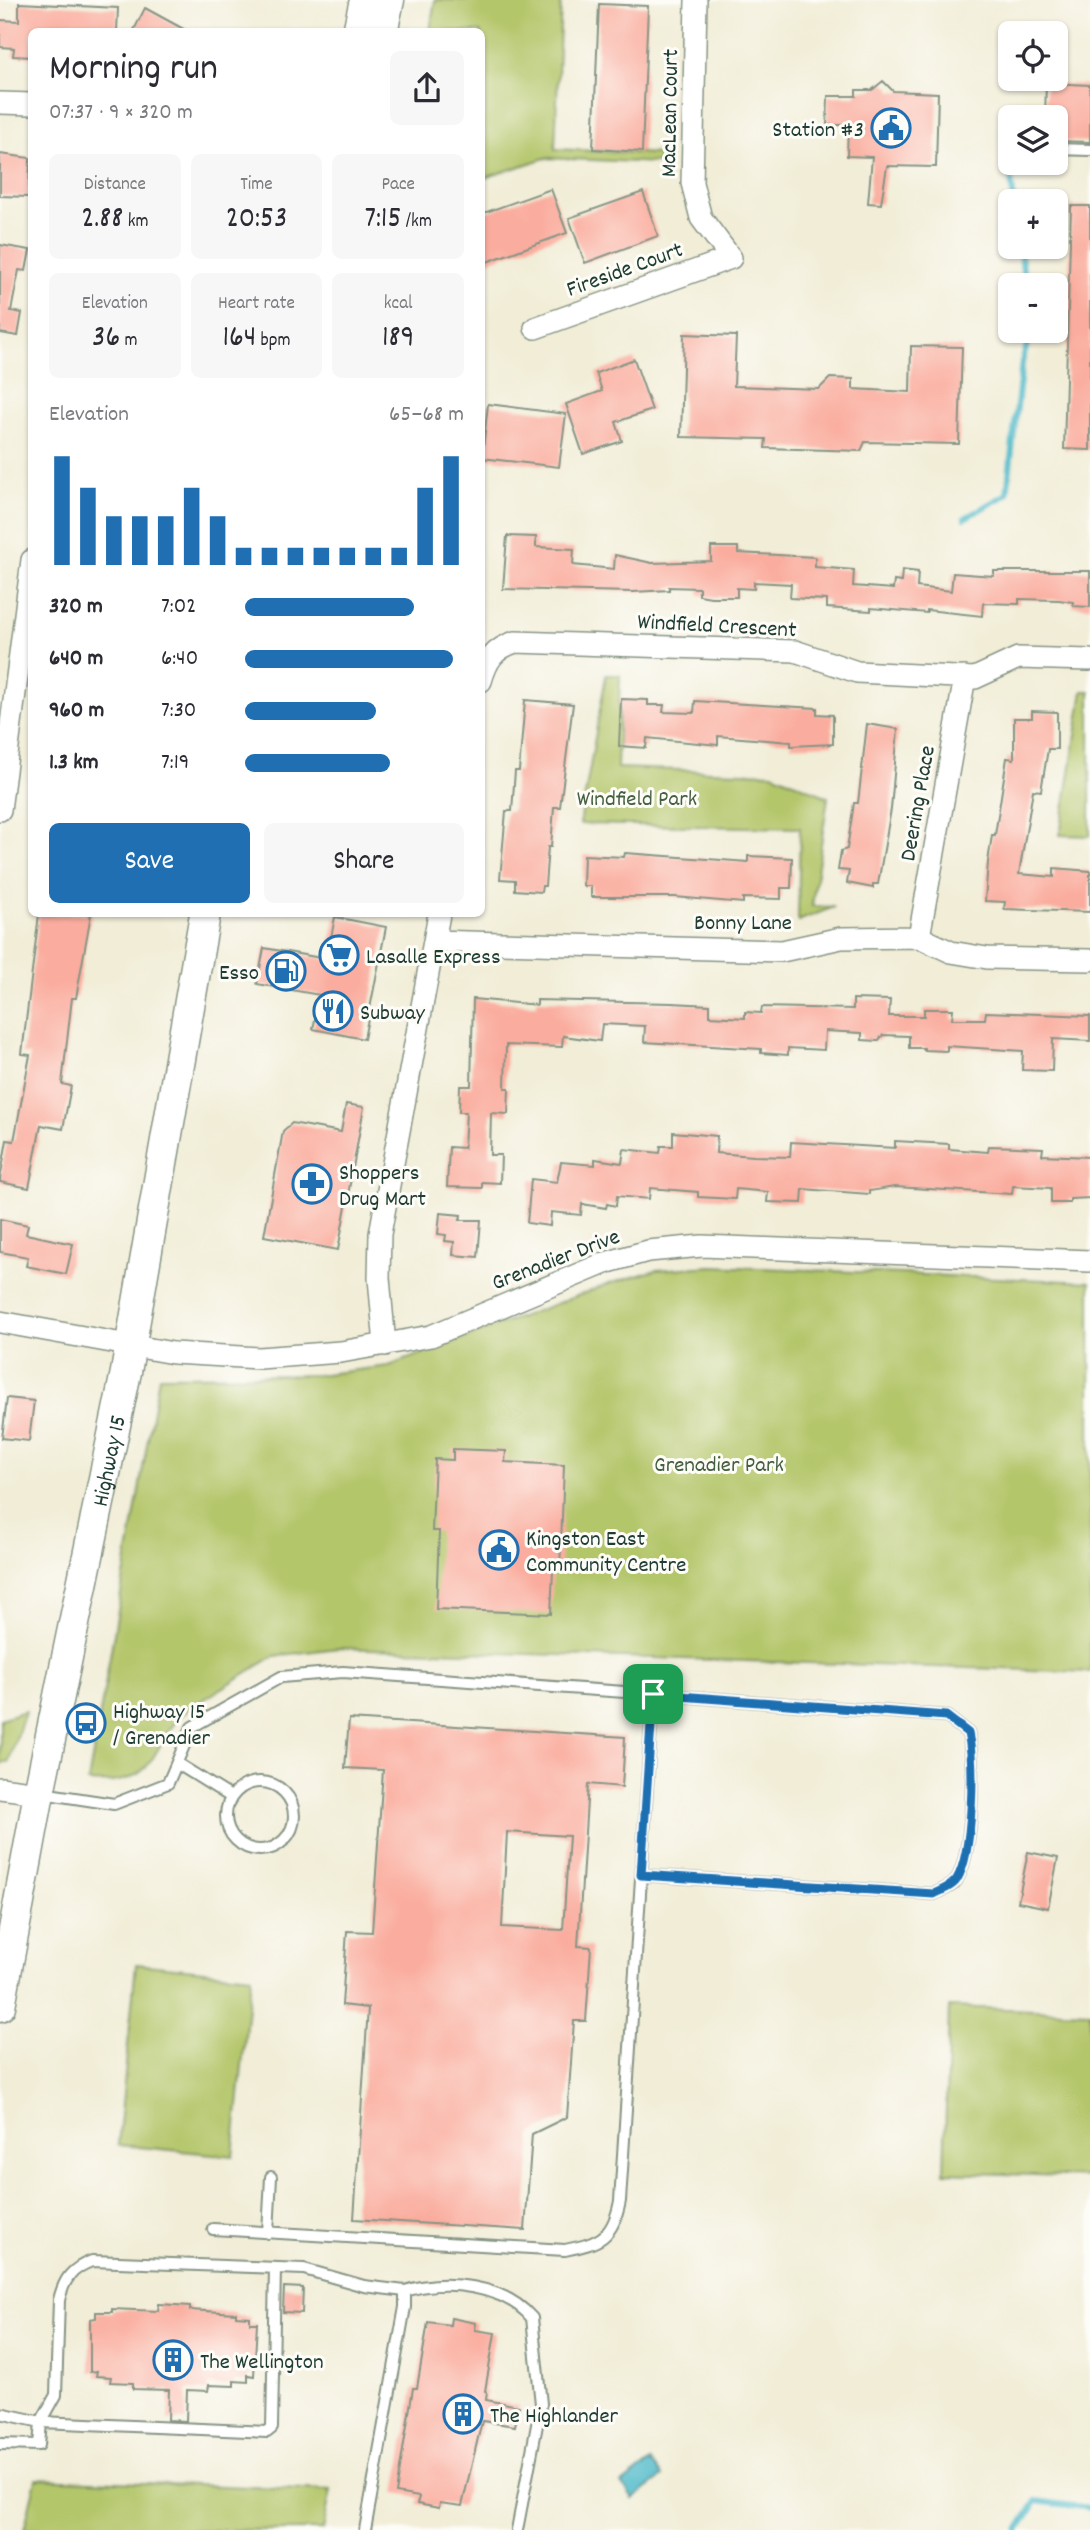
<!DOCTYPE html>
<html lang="en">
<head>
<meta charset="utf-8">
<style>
  body { margin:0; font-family:Dekko,sans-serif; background:#f7f7f7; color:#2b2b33; height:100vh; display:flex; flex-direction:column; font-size:26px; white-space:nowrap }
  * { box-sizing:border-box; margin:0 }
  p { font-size:23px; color:#7c7c81 }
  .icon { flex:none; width:38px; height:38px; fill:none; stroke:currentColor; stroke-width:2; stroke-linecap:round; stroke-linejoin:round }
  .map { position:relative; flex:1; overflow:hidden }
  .drawer { position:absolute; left:28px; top:28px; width:457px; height:889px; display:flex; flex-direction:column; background:#fff; border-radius:10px; box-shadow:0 2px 5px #0004 }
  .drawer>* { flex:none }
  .fabs { position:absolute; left:998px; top:21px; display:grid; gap:14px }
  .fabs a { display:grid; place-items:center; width:70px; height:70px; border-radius:10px; background:#fff; box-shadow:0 2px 5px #0004; font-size:35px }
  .pin { position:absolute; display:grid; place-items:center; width:60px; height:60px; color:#fff; margin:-30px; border-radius:14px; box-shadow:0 4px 10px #0006 }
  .round { display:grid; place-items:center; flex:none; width:74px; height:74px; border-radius:10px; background:#f7f7f7 }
  .headline { display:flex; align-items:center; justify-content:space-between; height:119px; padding:0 21px }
  h1 { font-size:38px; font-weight:600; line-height:52px }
  .metrics { display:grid; grid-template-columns:repeat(3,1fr); gap:10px; height:119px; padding:7px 21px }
  .metrics div { display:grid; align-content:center; border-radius:10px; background:#f7f7f7; text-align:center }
  .metrics b { font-size:30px; font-weight:600 }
  .metrics small { font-size:19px; font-weight:400 }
  .metrics p { font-size:19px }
  .chart { height:196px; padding:14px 21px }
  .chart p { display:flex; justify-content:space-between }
  .chart svg { width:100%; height:126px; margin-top:7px; stroke:#1f6fb2; stroke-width:6 }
  .cta { display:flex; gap:14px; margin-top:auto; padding:14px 21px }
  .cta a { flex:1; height:80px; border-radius:10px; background:#1f6fb2; color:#fff; font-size:28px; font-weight:600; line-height:80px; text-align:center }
  .cta a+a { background:#f7f7f7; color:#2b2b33 }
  ul { padding:0 21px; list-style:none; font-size:23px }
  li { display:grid; grid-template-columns:112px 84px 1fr; align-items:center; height:52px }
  li i { height:18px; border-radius:9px; background:#1f6fb2 }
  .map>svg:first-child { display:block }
  .green { fill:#b4c66a; stroke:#6a824f; stroke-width:2 }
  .water { fill:#4db9c9; stroke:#367b7e; stroke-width:2 }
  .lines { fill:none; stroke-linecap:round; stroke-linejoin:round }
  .stream { stroke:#4db9c9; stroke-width:6 }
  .building { fill:#faad9f; fill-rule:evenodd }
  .lane-casing { stroke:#889586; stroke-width:14 }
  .street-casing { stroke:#889586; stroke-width:24 }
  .secondary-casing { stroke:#889586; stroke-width:33 }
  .lane { stroke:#fff; stroke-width:10 }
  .street { stroke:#fff; stroke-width:21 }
  .secondary { stroke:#fff; stroke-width:30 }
  .route-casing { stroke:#fff; stroke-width:14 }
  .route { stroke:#1f6fb2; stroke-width:9 }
  .labels { text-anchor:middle; stroke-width:6; stroke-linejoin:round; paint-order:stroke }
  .street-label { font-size:23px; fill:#1f3d34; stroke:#fdfcf7 }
  .poi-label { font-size:23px; fill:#1f3d34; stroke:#fdfcf7; text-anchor:start }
  .park-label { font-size:23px; fill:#445f42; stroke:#fdfcf7 }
</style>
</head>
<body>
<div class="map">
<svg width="1090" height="2530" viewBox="0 0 1090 2530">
  <rect width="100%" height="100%" fill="#fdfcf7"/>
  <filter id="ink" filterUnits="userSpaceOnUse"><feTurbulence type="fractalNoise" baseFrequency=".0143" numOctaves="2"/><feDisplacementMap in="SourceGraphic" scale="14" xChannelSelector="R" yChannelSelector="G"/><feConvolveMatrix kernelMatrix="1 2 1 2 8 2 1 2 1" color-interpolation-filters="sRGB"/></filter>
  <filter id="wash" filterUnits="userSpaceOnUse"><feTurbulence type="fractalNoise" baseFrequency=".00686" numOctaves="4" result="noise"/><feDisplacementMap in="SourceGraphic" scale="28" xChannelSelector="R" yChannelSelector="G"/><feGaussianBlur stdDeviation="1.57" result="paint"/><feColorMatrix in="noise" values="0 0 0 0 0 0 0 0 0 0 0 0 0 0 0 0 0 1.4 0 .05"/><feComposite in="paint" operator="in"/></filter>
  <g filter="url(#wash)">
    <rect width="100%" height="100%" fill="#f1edd7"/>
    <path class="green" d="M435,0H561L555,149L659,154L658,163L545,158L481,179V32L430,31Z
      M606,675H620L617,768L773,773L828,797L812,906L834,907L798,921L800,828L580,824Z
      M1083,691H1090V836L1060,835Z
      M712,1266L1090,1282V1672L338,1648L274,1656L187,1710C146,1746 163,1788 88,1782L159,1376L317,1375L389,1366L609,1284L656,1270Z
      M25,1711L9,1761L0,1765V1719Z
      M136,1964L251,1976L233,2156L118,2145Z
      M949,2007L1090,2012V2177L944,2172Z
      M36,2479L331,2490L323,2530H24Z"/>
    <path class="water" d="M651,2462L662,2477L633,2499L622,2484Z"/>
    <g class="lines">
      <path class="stream" d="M1011,178L1014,201
        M1020,247L1025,285
        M965,518L1007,494L1022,362L1031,331
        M1018,2530L1036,2501L1090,2508"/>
    </g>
    <g id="blocks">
      <path class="building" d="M19,3L118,8L117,32H32V57L13,56L14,48L0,47V20L19,21Z
        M599,4L648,6L642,152L593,149Z
        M145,8L189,32H133Z
        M883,81L893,91L938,93L936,167L887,166L881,204L868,203L872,157L847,156L848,125H827L828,96H856V90H872Z
        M1046,83L1090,85V142L1055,141V117H1045Z
        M0,154L30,158L29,197L0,196Z
        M551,189L567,233L481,264V214Z
        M643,192L658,236L585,263L569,218Z
        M1071,206H1090V450L1064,449Z
        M0,245L30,250L26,271L19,270L11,311L22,313L18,336L0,333Z
        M684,334L736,336L734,386L819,389L830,378L853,379V389L910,392L911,346L962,347L959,444L865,442L861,451L765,448L766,439L681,437Z
        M634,359L652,410L616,422L622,441L583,454L566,404L602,391L596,373Z
        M488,404L566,414L559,467L482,458Z
        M507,536L536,537V547L574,549L573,565L614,569L615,555L652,563L711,561V547H738V553L815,557V567L854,570L853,586L893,589L894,581L901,582L902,570L918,572L917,587L951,591L953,573L994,576V571H1090V607L1073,606V602L1059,600L1019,599V604L983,603L982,616L927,610V613L871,608V611L827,608V600L790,598L791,584L754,582V589L737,588V597H711L699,595V588L669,587V590L633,592L503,589Z
        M621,699L648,700V705H664L663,712L694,713L695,701L817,708V714L833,715V744L791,746V742L718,736V745L647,738L646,748L619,746Z
        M525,700L573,704L560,807H554L551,847H548L545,886H542L541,892L515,890V880L500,879L506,811H512L515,771H519Z
        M1032,711L1057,712V749H1048L1041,791L1033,790L1019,874L1054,877V868L1090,871V912L1004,909L1005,902L985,901L988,862L992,835H995L1007,758L1014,759V718H1032Z
        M867,724L898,729L891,809L878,884H873V888L847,883L849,871L838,870L841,851L847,849L854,803H858Z
        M625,853L748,862V856L792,858L791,888H781V899L743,898V903L675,897H591V886H583L584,855L624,857Z
        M39,914H91L76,998H72L62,1084L71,1086L63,1129L41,1125L29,1188L0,1182V1179L7,1140L14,1141L30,1055L22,1054Z
        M335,917L386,927L364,1039L313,1029L320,995L257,984L264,948L327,959Z
        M473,999L537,1005V1000L672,1003L710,1005V1016L745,1018V1012L761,1013L762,1007L853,1009V999L890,1000L889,1016H924V1009H953L952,1019H985L986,1012L1090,1016V1041L1053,1039L1052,1071L1022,1070L1023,1051L947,1046V1051L924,1050V1048H909V1036L883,1035L878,1041L862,1040V1033L825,1031L824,1050L788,1048V1055L761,1053V1049L644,1042L645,1026L602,1024L600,1041L563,1036L562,1047L506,1045L505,1088H509L508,1114L491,1113L490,1155H501L500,1183L482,1182V1188L447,1187L449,1147L464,1148L466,1112H459L460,1086H471Z
        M346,1104L364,1107L338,1250L264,1236L283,1131L292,1123L341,1132Z
        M673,1132L717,1136L716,1153L754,1156L790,1157L791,1142L895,1148V1141L949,1144V1149L988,1152L989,1146L1043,1148L1042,1155L1090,1157V1198L1070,1199V1203H1051V1188L1013,1186L1012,1194L895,1187L869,1191V1194L803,1189L802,1203L767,1202L768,1192L736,1189L735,1199L698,1197V1192L650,1188L649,1199L617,1196L616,1206L607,1204L606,1208L582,1204L581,1215L551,1212L550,1226L527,1223L531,1179L557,1182L561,1162L595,1165V1159L622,1163L624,1149L660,1153L661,1146H673Z
        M440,1213L461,1215L460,1220H481L478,1257L453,1255L454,1242L445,1241L446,1235L438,1234Z
        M0,1219L28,1225L26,1234L73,1244L66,1274L26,1266L28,1257L0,1252Z
        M7,1398L34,1401L29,1441L2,1438Z
        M453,1449L506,1451L505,1462L564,1465L560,1570H553L551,1614L436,1609L439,1531H432L435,1459L453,1460Z
        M349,1719L625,1737L622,1787L588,1784L578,1946L591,1947L586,2021H574L567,2117L532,2134L525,2230L354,2219L368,2008L342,2005L347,1931L372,1932L383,1770L345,1768ZM507,1832L569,1836L563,1930L502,1927Z
        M1028,1852L1058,1858L1048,1908L1018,1902Z
        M284,2287L303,2288L302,2313L283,2312Z
        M159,2304L190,2306V2310L236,2313V2316L250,2317V2323H257L254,2376L248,2375V2382L234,2381V2386L209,2385L208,2391L187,2390L186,2421L168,2420L169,2390L133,2389V2383L110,2382L111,2377L96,2376L97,2371L90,2372V2319L96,2318V2312H112V2309L158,2311Z
        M451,2318L476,2323L475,2330L495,2333L485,2391L487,2392L486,2400L519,2406L515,2426L482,2421L462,2506L440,2503L439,2508L417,2504L419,2497L396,2493L413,2388H417L428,2322L450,2325Z"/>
    </g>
  </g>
  <g filter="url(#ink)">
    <use href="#blocks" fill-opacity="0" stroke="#889586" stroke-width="2"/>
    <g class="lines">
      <g class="lane-casing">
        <path id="lane" d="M1055,149L1090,150
          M178,1764L231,1797
          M226 1816a34 34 0 1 1 68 0a34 34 0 1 1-68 0Z
          M42,1793L114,1804L168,1783L192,1727L281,1677L343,1672L653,1694L620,2201C613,2238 600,2243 565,2250L213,2229
          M641,1875L934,1894C942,1890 953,1887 957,1879C973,1852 975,1764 968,1733L946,1716L653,1694
          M268,2233L271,2177
          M0,2413L41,2422L267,2432L272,2428L275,2268
          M0,2444L39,2445L41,2422L56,2395L59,2300C64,2279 72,2268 92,2261L304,2269L364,2286L405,2291
          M365,2530L405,2307V2291C445,2278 504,2285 532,2318L541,2404L517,2530"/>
      </g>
      <g class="street-casing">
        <path id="street" d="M0,103L32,104
          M535,328L731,258L701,218L692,183L696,0
          M481,681C487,660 494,649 515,642L795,651L857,672L975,678L1018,658L1090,660
          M0,810L32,560
          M919,937L965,677
          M434,941L782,951L841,938L919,937L951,952L987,958L1090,960
          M0,1322L173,1353L259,1358L341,1352L431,1336L605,1263L648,1251L702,1246L1090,1261
          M385,1345L379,1278L380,1234L439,914
          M0,1788L39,1793"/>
      </g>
      <g class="secondary-casing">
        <g id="secondary">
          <path d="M358,32L365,0"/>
          <path d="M382,32L389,0"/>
          <path id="s1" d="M0,2006L39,1793L126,1372L205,914"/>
        </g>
      </g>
      <use href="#lane" class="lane"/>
      <use href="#street" class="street"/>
      <use href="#secondary" class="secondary"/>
    </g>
  </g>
  <g class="lines" filter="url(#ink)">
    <g class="route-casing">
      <path id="route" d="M653,1694L946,1716L968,1733C975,1764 973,1852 957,1879C953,1886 942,1890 934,1894L641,1875Z"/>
    </g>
    <use href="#route" class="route"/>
  </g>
  <defs>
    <g id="civic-ring" transform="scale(2.0125)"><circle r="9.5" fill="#fdfcf7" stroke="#1f6fb2" stroke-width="1.5"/><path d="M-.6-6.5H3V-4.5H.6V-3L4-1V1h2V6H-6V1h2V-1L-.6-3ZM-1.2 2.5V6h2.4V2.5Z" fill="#1f6fb2"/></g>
    <g id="supermarket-ring" transform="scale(2.0125)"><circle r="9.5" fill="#fdfcf7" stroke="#1f6fb2" stroke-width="1.5"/><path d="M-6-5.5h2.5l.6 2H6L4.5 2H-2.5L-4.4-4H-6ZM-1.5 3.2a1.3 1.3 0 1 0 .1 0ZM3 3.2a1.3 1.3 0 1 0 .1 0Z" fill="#1f6fb2"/></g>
    <g id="fuel-ring" transform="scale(2.0125)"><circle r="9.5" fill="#fdfcf7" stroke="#1f6fb2" stroke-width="1.5"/><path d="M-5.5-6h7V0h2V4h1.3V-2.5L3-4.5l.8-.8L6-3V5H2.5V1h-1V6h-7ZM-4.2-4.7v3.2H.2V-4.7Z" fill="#1f6fb2"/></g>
    <g id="restaurant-ring" transform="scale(2.0125)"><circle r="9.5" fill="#fdfcf7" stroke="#1f6fb2" stroke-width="1.5"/><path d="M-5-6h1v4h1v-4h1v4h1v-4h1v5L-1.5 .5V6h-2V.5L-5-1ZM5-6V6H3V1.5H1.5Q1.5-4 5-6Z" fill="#1f6fb2"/></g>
    <g id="pharmacy-ring" transform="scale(2.0125)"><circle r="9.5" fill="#fdfcf7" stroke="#1f6fb2" stroke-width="1.5"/><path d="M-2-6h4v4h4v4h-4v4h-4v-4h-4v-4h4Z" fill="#1f6fb2"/></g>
    <g id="bus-ring" transform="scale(2.0125)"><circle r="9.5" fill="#fdfcf7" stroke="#1f6fb2" stroke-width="1.5"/><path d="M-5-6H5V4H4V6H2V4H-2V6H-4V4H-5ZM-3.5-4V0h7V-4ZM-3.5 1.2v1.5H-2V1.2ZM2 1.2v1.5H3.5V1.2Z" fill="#1f6fb2"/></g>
    <g id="building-ring" transform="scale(2.0125)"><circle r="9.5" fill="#fdfcf7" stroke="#1f6fb2" stroke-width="1.5"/><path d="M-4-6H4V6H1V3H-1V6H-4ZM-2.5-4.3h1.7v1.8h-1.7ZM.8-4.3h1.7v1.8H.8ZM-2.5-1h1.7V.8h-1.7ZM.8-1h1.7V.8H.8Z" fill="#1f6fb2"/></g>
  </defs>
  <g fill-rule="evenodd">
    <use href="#civic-ring" x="891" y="128"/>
    <use href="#supermarket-ring" x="339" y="955"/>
    <use href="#fuel-ring" x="286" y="971"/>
    <use href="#restaurant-ring" x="333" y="1011"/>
    <use href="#pharmacy-ring" x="312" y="1184"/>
    <use href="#civic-ring" x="499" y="1550"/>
    <use href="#bus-ring" x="86" y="1723"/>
    <use href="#building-ring" x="173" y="2360"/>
    <use href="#building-ring" x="463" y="2414"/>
  </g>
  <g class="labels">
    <g class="street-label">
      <text transform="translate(668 113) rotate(-89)" y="8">MacLean Court</text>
      <text transform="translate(624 268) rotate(-20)" y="8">Fireside Court</text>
      <text transform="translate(717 624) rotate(3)" y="8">Windfield Crescent</text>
      <text transform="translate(916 803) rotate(-80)" y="8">Deering Place</text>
      <text x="743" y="929">Bonny Lane</text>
      <text transform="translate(555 1258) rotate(-21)" y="8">Grenadier Drive</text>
      <text dy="8" stroke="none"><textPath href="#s1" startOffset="556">Highway 15</textPath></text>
    </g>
    <g class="poi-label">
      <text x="864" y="136" text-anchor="end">Station #3</text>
      <text x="366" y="963">Lasalle Express</text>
      <text x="259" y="979" text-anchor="end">Esso</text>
      <text x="360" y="1019">Subway</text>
      <text x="339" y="1179">Shoppers<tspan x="339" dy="26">Drug Mart</tspan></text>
      <text x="526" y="1545">Kingston East<tspan x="526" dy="26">Community Centre</tspan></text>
      <text x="113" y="1718">Highway 15<tspan x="113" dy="26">/ Grenadier</tspan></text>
      <text x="200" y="2368">The Wellington</text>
      <text x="490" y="2422">The Highlander</text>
    </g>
    <g class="park-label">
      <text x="637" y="805">Windfield Park</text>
      <text x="719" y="1471">Grenadier Park</text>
    </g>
  </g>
</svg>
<div class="fabs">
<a><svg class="icon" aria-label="locate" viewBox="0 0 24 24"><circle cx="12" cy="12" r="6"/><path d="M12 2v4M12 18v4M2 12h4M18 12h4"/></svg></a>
<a><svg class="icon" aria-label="layers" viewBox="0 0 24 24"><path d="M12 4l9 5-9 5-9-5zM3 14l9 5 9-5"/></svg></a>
<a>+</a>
<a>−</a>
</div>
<div class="pin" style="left:653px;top:1694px;background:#1e9e55"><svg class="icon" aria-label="arrive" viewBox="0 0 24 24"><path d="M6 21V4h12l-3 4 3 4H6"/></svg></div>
<section class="drawer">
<div class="headline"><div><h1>Morning run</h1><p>07:37 · 9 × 320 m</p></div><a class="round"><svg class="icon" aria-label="share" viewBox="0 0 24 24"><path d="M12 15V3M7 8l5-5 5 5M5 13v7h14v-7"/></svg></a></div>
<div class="metrics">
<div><p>Distance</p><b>2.88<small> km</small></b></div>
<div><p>Time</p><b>20:53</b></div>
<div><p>Pace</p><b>7:15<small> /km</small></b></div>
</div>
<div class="metrics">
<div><p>Elevation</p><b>36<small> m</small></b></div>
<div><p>Heart rate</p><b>164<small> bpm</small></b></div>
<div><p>kcal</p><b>189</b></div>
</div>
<div class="chart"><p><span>Elevation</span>65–68 m</p>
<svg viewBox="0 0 160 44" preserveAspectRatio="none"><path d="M5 44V6M15 44V17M25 44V27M35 44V27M45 44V27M55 44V17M65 44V27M75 44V38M85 44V38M95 44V38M105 44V38M115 44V38M125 44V38M135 44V38M145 44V17M155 44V6"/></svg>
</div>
<ul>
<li><b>320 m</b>7:02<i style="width:77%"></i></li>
<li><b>640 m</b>6:40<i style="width:95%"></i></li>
<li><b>960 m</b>7:30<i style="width:60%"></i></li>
<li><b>1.3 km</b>7:19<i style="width:66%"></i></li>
</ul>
<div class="cta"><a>Save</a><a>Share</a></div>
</section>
</div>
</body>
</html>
